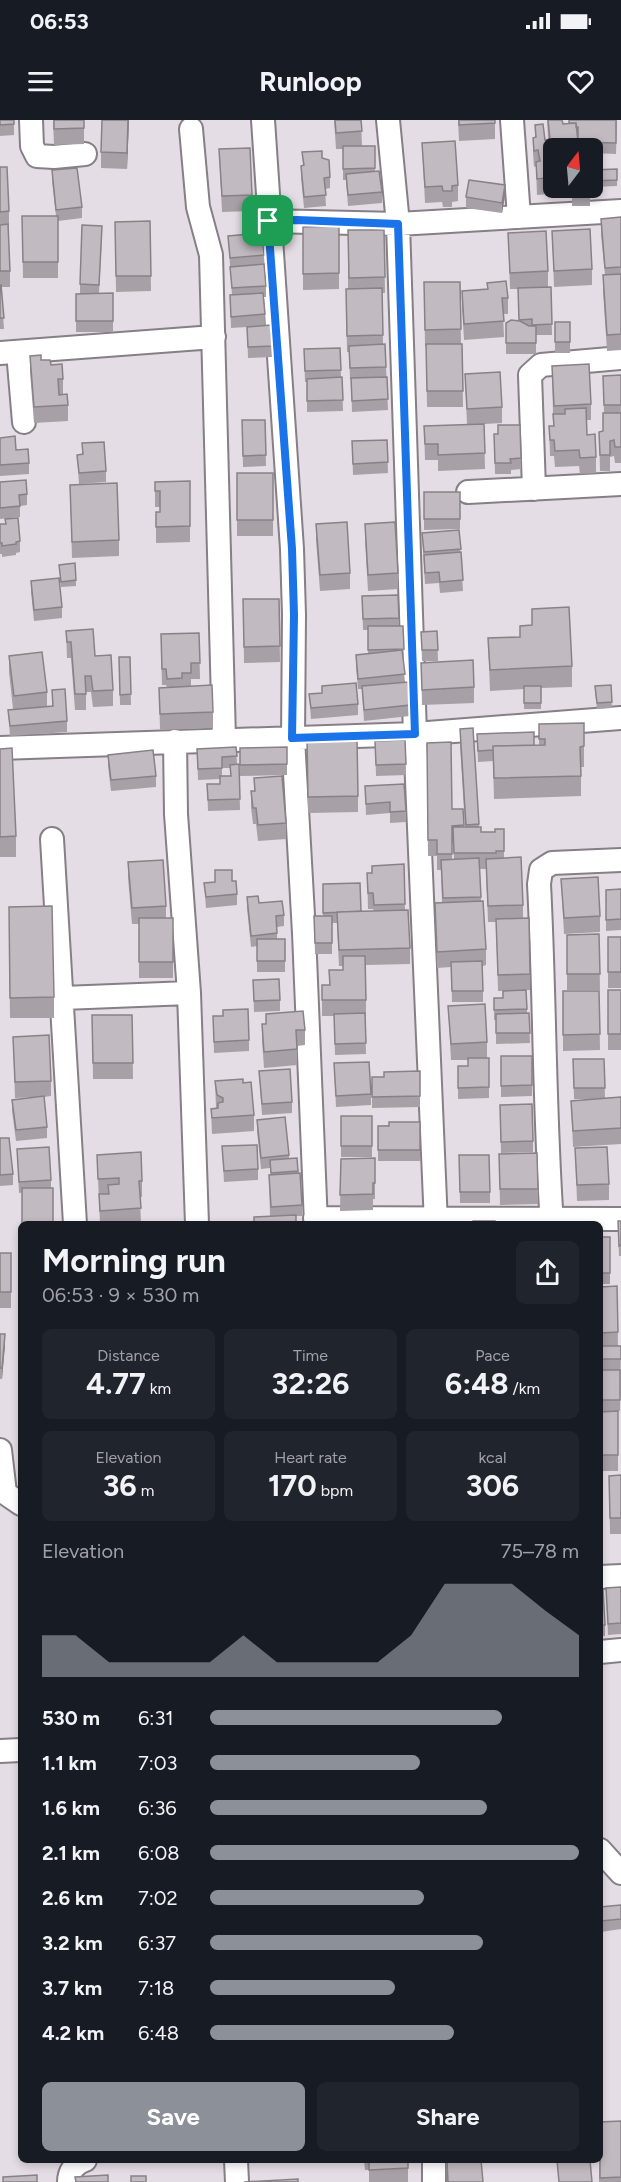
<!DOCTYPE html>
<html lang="en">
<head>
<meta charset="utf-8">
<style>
  body { margin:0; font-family:Figtree,sans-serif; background:#20242c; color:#f1f3f6; height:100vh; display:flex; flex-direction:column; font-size:22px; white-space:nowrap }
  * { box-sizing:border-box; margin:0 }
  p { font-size:20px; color:#9ea1a6 }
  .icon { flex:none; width:33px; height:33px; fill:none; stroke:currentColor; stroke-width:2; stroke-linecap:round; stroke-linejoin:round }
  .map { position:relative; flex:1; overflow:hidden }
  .side { position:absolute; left:18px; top:1101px; width:585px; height:942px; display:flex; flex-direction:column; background:#171b24; border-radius:9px; box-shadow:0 3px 9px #0003 }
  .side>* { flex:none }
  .needle { width:39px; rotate:16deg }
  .fabs { position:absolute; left:543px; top:18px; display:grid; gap:12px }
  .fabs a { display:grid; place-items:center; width:60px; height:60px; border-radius:9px; background:#171b24; box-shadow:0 3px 9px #0003; font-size:30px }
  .pin { position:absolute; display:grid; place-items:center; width:51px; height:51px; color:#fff; margin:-26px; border-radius:12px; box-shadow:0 3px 9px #0006 }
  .round { display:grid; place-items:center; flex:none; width:63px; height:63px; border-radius:9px; background:#20242c }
  .headline { display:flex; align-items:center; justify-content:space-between; height:102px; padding:0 24px }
  h1 { font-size:33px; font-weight:700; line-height:45px }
  .stats { display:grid; grid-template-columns:repeat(3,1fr); gap:9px; height:102px; padding:6px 24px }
  .stats div { display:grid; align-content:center; border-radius:9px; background:#20242c; text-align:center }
  .stats b { font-size:30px; font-weight:700 }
  .stats small { font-size:16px; font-weight:400 }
  .stats p { font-size:16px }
  .chart { height:168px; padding:12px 24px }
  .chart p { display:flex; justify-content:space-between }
  .chart svg { width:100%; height:108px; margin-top:6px; fill:#8c9099; opacity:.7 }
  .action { display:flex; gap:12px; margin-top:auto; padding:12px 24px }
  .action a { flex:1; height:69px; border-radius:9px; background:#8c9099; color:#fff; font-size:24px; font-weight:700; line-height:69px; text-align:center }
  .action a+a { background:#20242c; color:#f1f3f6 }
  ul { padding:0 24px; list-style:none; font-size:20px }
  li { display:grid; grid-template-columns:96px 72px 1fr; align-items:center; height:45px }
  li i { height:15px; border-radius:8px; background:#8c9099 }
  .status { display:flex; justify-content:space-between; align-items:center; height:42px; padding:0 30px; background:#171b24; direction:ltr }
  .status svg { height:16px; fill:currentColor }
  header { display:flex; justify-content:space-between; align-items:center; height:78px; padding:0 24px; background:#171b24; font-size:27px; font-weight:700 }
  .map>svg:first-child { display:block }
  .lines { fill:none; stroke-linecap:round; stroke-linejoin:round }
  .minor-casing { stroke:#867f86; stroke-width:26 }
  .minor { stroke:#fff; stroke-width:22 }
  .wall { fill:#a7a0a6; fill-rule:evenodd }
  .shaded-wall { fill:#888287 }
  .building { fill:#c2bac1; stroke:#888287; stroke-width:1.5 }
  .route-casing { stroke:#fff; stroke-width:12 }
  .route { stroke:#1a73e8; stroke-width:8 }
</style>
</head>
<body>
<div class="status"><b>06:53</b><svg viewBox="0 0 49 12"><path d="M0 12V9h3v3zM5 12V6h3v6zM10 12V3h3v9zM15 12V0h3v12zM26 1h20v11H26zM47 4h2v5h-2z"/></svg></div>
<header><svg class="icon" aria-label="menu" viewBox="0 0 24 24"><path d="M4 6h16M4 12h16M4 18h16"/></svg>Runloop<svg class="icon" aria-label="heart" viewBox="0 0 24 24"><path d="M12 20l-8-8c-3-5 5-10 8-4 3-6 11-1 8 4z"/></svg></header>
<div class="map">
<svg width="621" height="2062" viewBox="0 0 621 2062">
  <rect width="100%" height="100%" fill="#e5dde5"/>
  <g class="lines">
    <g class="minor-casing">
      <path id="minor" d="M31,0L32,26L37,36L54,37L85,34
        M263,0L292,429L294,495L293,618L304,813L316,1104
        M388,0L398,104L415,614L436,1104
        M512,0L519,97
        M191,9L198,87L211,135L224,619
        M268,101L398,104L621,91
        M18,232L24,302
        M0,233L214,217
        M534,369L530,255L541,245L621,238
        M468,372L621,364
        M175,621L176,694L189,873L197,1104
        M0,628L415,614L621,598
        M52,719L75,1104
        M63,878L189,873
        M315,1098L621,1099
        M552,1104C544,991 545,877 539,764L541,750L552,743L621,740
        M0,1330L5,1373L21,1384
        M600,1457L621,1456
        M600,1532L621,1530
        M0,1631L21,1630
        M600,1730L621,1753
        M236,2040L237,2062
        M434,2040V2062
        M69,2062C69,2052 75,2043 85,2040"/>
    </g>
    <use href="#minor" class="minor"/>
  </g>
  <path class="wall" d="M0,0H14V15L0,16Z
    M53,0H84V24L54,25Z
    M129,0L127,49L101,48V32Z
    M334,0H361L362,26H375V51L382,72V83L348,86L346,60H343V29H336Z
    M458,0H495V19L459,21Z
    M547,0L563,4L569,3V0H617L616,34L592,33V28H578V18V28H554V68H570V72L537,75L536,46L534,47L533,33V18L535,17V5L545,20L548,19Z
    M422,23L458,65V81L452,82V87H443L442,82L425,83Z
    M219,29L252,75V91L222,92Z
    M302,32L322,38L330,57V68L325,69L326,86L304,88L301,57V46L303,45Z
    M0,47L9,91V107H8L10,151V167H1L4,209H0Z
    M52,50L82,87V98L58,101V158H23L22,96H56L52,61Z
    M592,50L617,60V66L592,67Z
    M572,68H590V86H572Z
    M505,76L502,93L466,88V77Z
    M621,97V230L607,231L603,171V155H605L601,115V99Z
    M150,101L151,171L116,172L115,102Z
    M339,106V169L303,170V107Z
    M348,110H384L385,173H382L383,224H385L388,290L352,292L351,259H350L349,232H347L346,169H348Z
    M552,111L592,149V165L554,167Z
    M508,113L548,151V167L526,168L551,167L552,215H536V234H506V203L519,201L518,169H510Z
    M102,116L99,173H113V212H76V174H80V164Z
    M228,116L264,135L266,166V177H264L265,205L272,226V237L248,238L247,207L231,208L230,175H232Z
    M424,162H460L461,224H462L463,287H427L426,226H425Z
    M487,163L508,178V194H503L504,217L464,220L462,187V171L487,169Z
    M555,202H570V233H555Z
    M340,228L341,257H342L343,291L307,292V262H305L304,229Z
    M30,236L51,245L63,259V274L68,285V301L34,303L30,252Z
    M552,246L591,284V300H586L587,315L596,337V353L580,354L579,346L555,347L554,336H550L549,306H553V294Z
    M465,254L502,287V303L484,304L485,349L438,351V340H425L424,306L467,305Z
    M621,255V343H615L614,336L610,337V351H600L599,312L603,311L604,293L603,256Z
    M242,300H265L266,346L243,347Z
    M520,305L521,349L511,350V354H495L494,314H498Z
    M0,318L16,330L29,343V354L0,356Z
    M387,320L388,353L353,355L352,321Z
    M82,323L106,351V362L79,364L77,335L82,334Z
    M237,353H273V416H237Z
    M190,361V422L156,423V392H160V387H155V362Z
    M0,362L27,374V385L20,386V397L0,399Z
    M70,365L119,420V436L72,438Z
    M424,372H460V409L424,410Z
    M0,404H5L20,421V432L16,433V435L2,437V434H0Z
    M316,404L350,453V469L320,471L316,420Z
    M365,404L398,453V469L368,471L365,420Z
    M459,410L463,471L440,473L439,463L425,464L422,413Z
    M59,445L76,460V466L61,467Z
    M31,461L62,487V498L34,501L31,472Z
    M398,475L399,506H403L404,540H403L405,562L410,585V596L364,601L362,569H358L356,546V535L368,534V510H363L362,476Z
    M243,479H279L280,542L244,543Z
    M532,489L572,546V567L541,568V589H524V569L490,571L488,518L520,517L532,505Z
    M66,511L113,570V586L93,587L91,572H86V590H75L71,538H67Z
    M437,511L438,541H422L421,512Z
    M199,513L200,559H191V566L213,592V608L160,610L159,568L167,567L166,565H162L161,530Z
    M9,536L47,572V587L52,586V570L67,601V612L10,616L8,590L13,589L9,552Z
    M119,537H130L131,585H120Z
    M421,543L474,567V583L422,585Z
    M611,565L612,588L597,589L595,571Z
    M322,566L358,584V595L311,599L309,574L322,573Z
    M584,603V647H581V676L494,679L493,641L478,642L477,614L534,625H539V604Z
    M473,608L479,707L481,712H495L504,709V738L523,785V798L530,854V870H521L527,889V893H529L530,923L496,924V900H494V878H503V871H498L496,802H488L486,749H480L481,781L486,829V845L483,846V882H452L451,847L437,848L435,783H442L441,750H437V736H428L427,623L452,689H463L464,707H465L460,625V609ZM452,722H453L454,739H452Z
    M307,618L358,676V692L308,693Z
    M405,620L406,655L376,656L375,621Z
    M236,627L237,644H239L240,690L208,691L207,664H220V659L198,660L197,629ZM222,648H230V656H222Z
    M287,627V655L240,656V628Z
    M0,629L16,716V737H0Z
    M108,635L156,656V667L111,671L108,646Z
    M254,658L286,703V719L258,721L256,704H253L251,687V671H254Z
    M365,666L406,691V702L390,703V693L366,695Z
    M128,742L166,786V798H173V858H139V804H132L128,758Z
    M404,744L405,790L410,828V844L366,845V896H365L366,934L335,935L334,896H322V865H329L343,850V846H339L337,803H332V834H315L314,796H323V764L361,792L374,791L373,789H368L367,753H372Z
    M561,759L600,796V812L564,814Z
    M232,761L237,774V785L206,788L204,763Z
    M621,769V810L606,811V770Z
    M247,777L284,795V806L277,807V819H285V852H257V826L251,827L247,788Z
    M9,808L54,877V898H10Z
    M599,814L600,870H567V815Z
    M608,817H621V868H608Z
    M253,860L280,880V891L254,892Z
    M608,870H621V930H608Z
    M563,871H599L600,930L563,931Z
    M448,886L487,922V938H489V978L458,979V946H468V940H451Z
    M266,894L305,910V925L297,926V945L264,948L262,920V904H266Z
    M92,895H132L133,959H93Z
    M213,896L249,920V931L214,933Z
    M13,917L51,961V976L44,977L47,1007V1018L16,1021L12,991V980L35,977L15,978Z
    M501,936H532V976L501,977Z
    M573,939H604L605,978L621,977V1024L573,1027L571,981L591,979H574Z
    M334,943L371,974V985L336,987Z
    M259,951L292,982V993L262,995Z
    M420,951V987L372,988V957H384Z
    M215,961L243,963L254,995V1011L212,1014L211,989L216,988Z
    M500,985L533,1021V1032L501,1033Z
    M341,996H372V1037H341Z
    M257,1000L289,1035V1039L297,1038L302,1085V1096H270L269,1055H271L270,1048L261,1049L257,1011Z
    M420,1002V1041H378V1006Z
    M0,1018L13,1054V1065L0,1066Z
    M222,1026L258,1049V1060L224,1062Z
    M575,1028L609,1064V1080L577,1081Z
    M17,1029L51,1060V1068L19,1073Z
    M499,1034L538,1069V1084L500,1085Z
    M97,1035L142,1061V1077H140L141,1104H100Z
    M459,1035L490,1072V1083H460Z
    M341,1039L375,1063V1079H373V1090L340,1091Z
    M618,1101H621V1136H619Z
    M600,1117H610V1164H600Z
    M0,1133H11V1188H0Z
    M617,1166L618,1226H621L620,1291H600V1167Z
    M0,1214L5,1225L2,1259H0Z
    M618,1291V1351H600V1292Z
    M621,1355V1414H610L609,1356Z
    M621,1467V1514L608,1515L606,1468Z
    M600,1469L605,1505V1516H600Z
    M621,1785V1809L601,1812L600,1787Z
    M621,2001V2062H599V2040H600Z
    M364,2040H408V2062H369V2050H365Z
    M446,2040H481L483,2062H447Z"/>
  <path class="shaded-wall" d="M128,0H129L127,49V33Z
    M505,65V76L502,93V83Z
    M5,1214V1225L2,1259V1248Z"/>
  <path class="building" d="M0,0H14V4L0,5Z
    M54,0H84V8L54,9Z
    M102,0H128L127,33L101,32Z
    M335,0H361L362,11L336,13Z
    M459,0H495V3L459,5Z
    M548,0H562L563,4L576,3L578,22L567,23V28H554V57L537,59L536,42L540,41L538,30L534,31L533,18L536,17L535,5L543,4L545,20L550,19Z
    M569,0H616V23L578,22V7H576V3H569Z
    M455,21L458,65L452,66V71H443L442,66L425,67L422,23Z
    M343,26H375V48L343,49Z
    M250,28L252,75L222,76L219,29Z
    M322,31V38L329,40L330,57L324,58L326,75L304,77L301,46L304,45L302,32Z
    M0,47H7L9,91L0,92Z
    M77,48L82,87L56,90L52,50Z
    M617,49V60L592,61V50Z
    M379,51L382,72L348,75L346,54Z
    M469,60L505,65L502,83L466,77Z
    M572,68H590V75H572Z
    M22,96H58V142H23Z
    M621,97V147L605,148L601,99Z
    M150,101L151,156H116L115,102Z
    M8,104L10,151H0V105Z
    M82,105L102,106L99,165L80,164Z
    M339,106V153L303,154V107Z
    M590,109L592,149L554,151L552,111Z
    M348,110H384L385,157L349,158Z
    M546,111L548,151L510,153L508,113Z
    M262,113L264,135L230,138L228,116Z
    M264,144L266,166L232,168L230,147Z
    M621,154V214L607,215L603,155Z
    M506,161L508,178H502L504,201L464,204L462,171L488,169L487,163Z
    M424,162H460L461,209L425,210Z
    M0,165H1L4,198H0Z
    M551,167L552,204L532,205V199L519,200L518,168Z
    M382,168L383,215L347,216L346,169Z
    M113,173V201H76V174Z
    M263,173L265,194L231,197L230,175Z
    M511,200L520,201L529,206H536V223H506V203Z
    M555,202H570V222H555Z
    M271,205L272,226L248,227L247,207Z
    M385,224L386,247L350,248L349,226Z
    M426,224H462L463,271H427Z
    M340,228L341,250L305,251L304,229Z
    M41,235V240H50L51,245L62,244L63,259H58L59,275L67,274L68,285L34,287L30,236Z
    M589,244L591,284L554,286L552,246Z
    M500,252L502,287L467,289L465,254Z
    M621,255V285H604L603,256Z
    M342,257L343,280L307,281V259Z
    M387,257L388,279L352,281L351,258Z
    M586,288L587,315L595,314L596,337L580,338L579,330L555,331L554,320H550L549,306H554L553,294H565V289Z
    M603,293H621V327H615L614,320L610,321V335H600L599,312L603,311Z
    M242,300H265L266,335L243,336Z
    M484,304L485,333L438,335V324H425L424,306Z
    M498,305H520L521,338L510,339L511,343H495L494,314H498Z
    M15,316L16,330L28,329L29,343L0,345V318Z
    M387,320L388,342L353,344L352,321Z
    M104,322L106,351L79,353L77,335L83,334L82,323Z
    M237,353H273V400H237Z
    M26,360L27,374L19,375L20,386L0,388V362Z
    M190,361V406L156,407V392H160V371H155V362Z
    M117,363L119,420L72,422L70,365Z
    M424,372H460V399H424Z
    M18,398L20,421L16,422V424L2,426V423H0V404H6L5,399Z
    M347,402L350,453L320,455L316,404Z
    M395,402L398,453L368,455L365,404Z
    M459,410L461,429L424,432L422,413Z
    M461,432L463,460L440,462L439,452L425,453L424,435Z
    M75,443L76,460L61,462L59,445Z
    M59,458L62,487L34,490L31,461Z
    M398,475L399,498L363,499L362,476Z
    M243,479H279L280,526L244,527Z
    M569,487L572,546L490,550L488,518L520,517V506L532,505V489Z
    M368,506H403L404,529L368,530Z
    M93,509L95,536L111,535L113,570L93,571L91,556H85L86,574H75L71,522H67L66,511Z
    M437,511L438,530H422L421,512Z
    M199,513L200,543H191V553H182V558L167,559L166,549H162L161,514Z
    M402,530L405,554L358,559L356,535Z
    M42,532L47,572L14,576L9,536Z
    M119,537H130L131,574L120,575Z
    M473,540L474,567L422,570L421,543Z
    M408,562L410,585L364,590L362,566Z
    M356,563L358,584L311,588L309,574L322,573V566Z
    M212,565L213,592L160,594L159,568Z
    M611,565L612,582L597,583L595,566Z
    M524,566H541V583H524Z
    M65,569L67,601L10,606L8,590L53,586L52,570Z
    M584,603V626L580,627L581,656L494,658L493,626L545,625V619H539V604Z
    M473,608L479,704L466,705L460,609Z
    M534,612V625L493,626V630L478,631L477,614Z
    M307,618H357L358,676L308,677Z
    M405,620L406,644L376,645L375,621Z
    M451,622L452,689H463L464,705L452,706V734H437V720H428L427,623Z
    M236,627L237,636L222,637V648L198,649L197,629Z
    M287,627V644L240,645V628Z
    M12,628L16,716L0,717V629Z
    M153,630L156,656L111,660L108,635Z
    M239,644L240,679L208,680L207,664H220V656H231L230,645Z
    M282,656L286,703L258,705L256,688H253L251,671H255L254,658Z
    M404,664L406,691L390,692V682L366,684L365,666Z
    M453,707H481V712H495V709H504V731H496V733H454Z
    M521,737L523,785L488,786L486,739Z
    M479,738L481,777L443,778L441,740Z
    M163,740L166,786L132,788L128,742Z
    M404,744L405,784L374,785L373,773H368L367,753H372V746Z
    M215,750H232V761H236L237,774L206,777L204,763L215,762Z
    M598,757L600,796L564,798L561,759Z
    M360,763L361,791L323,793V764Z
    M621,769V799L606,800V770Z
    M258,776L259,783L282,781L284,795L276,796L277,813L251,816L247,777Z
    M483,781L486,829L437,832L435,783Z
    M52,786L54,877L10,878L9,787Z
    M408,790L410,828L339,830L337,792Z
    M314,796H332V823H315Z
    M139,798H173V842H139Z
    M529,798L530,854L498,855L496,799Z
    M599,814L600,854H567V815Z
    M608,817H621V852H608Z
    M257,819H285V841H257Z
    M343,836H365L366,880H322V865H330L329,850H343Z
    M482,841L483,871H452L451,842Z
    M279,859L280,880L254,881L253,860Z
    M526,870L527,889L494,890V878H503V871Z
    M608,870H621V914H608Z
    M563,871H599L600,914L563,915Z
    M485,884L487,922L451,924L448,886Z
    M248,889L249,920L214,922L213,896H223V890Z
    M303,891L305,910H296L297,929L264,932L262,904H266V894Z
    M365,893L366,923L335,924L334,894Z
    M529,893L530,913H496V894Z
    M92,895H132L133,943H93Z
    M49,915L51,961L15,962L13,917Z
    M501,936H532V965L501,966Z
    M468,938H489V967L458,968V946H468Z
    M573,939H604L605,968H574Z
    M369,942L371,974L336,976L334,943Z
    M290,949L292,982L262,984L259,951Z
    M420,951V976L372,977V957H384V952Z
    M243,959V963L251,962L254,995L212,998L211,989L218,988V983L223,982V978L217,975L215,961Z
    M44,976L47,1007L16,1010L12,980Z
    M621,977V1008L573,1011L571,981Z
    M532,984L533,1021L501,1022L500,985Z
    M341,996H372V1026H341Z
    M285,997L289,1035L261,1038L257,1000Z
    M389,1002H420V1030H378V1006H389Z
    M0,1018H9L13,1054L0,1055Z
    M257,1025L258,1049L224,1051L222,1026Z
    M49,1027L51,1060L19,1062L17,1029Z
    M607,1027L609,1064L577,1065L575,1028Z
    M141,1032L142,1061H139L141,1088L100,1091L99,1074H109L108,1065L119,1064V1058L98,1059L97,1035Z
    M537,1033L538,1069H500L499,1034Z
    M459,1035H489L490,1072H460Z
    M297,1038L298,1051L271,1053L270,1040Z
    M375,1038V1063H373V1074L340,1075L341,1039Z
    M300,1053L302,1085L271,1087L269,1055Z
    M22,1068H53V1104H22Z
    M296,1095V1104H254V1097Z
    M473,1101H495V1104H469Z
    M618,1101H621V1125L619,1126Z
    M600,1117H610V1153H600Z
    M0,1133H11V1172H0Z
    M617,1166L618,1212L600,1213V1167Z
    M0,1214H5L2,1248H0Z
    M600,1226H621V1239H600Z
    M600,1250H620V1280H600Z
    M618,1291V1335H600V1292Z
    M621,1355V1398H610L609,1356Z
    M621,1467V1503L608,1504L606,1468Z
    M600,1469H603L605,1505H600Z
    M621,1785V1799L601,1801L600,1787Z
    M621,2001V2057L600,2058V2002Z
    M369,2040H408V2048L369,2050Z
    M447,2040H481L483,2062H448Z
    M557,2040H590L592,2062H559Z
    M37,2055V2062H3V2057Z
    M108,2055V2062H76L75,2057Z
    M131,2056H146V2062H131Z
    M298,2059V2062H244Z"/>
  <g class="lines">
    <g class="route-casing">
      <path id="route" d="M297,100L398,104L415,614L292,618L294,495L292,429L268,101Z"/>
    </g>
    <use href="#route" class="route"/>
  </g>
</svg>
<div class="fabs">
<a><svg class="needle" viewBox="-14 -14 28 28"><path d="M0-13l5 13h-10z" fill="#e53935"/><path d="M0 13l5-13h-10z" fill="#9ea1a6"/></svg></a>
</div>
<div class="pin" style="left:268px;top:101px;background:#1e9e55"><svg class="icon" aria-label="arrive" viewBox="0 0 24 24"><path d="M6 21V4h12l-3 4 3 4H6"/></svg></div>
<section class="side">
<div class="headline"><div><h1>Morning run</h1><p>06:53 · 9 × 530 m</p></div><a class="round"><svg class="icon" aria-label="share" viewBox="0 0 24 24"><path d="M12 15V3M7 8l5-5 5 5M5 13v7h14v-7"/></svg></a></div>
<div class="stats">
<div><p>Distance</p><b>4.77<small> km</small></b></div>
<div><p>Time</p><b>32:26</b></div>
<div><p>Pace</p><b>6:48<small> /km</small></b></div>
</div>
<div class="stats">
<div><p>Elevation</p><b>36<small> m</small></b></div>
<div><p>Heart rate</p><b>170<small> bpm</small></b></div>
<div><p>kcal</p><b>306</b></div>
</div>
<div class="chart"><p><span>Elevation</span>75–78 m</p>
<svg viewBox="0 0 160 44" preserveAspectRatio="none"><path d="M0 44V27L10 27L20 38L30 38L40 38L50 38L60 27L70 38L80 38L90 38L100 38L110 27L120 6L130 6L140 6L150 17L160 27V44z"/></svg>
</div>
<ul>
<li><b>530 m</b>6:31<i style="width:79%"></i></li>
<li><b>1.1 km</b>7:03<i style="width:57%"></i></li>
<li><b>1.6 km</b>6:36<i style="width:75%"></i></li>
<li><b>2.1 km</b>6:08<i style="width:100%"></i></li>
<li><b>2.6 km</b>7:02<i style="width:58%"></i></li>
<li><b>3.2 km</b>6:37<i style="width:74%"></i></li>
<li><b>3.7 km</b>7:18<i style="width:50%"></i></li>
<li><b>4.2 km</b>6:48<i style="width:66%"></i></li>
</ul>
<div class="action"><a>Save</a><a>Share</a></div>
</section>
</div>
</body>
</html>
